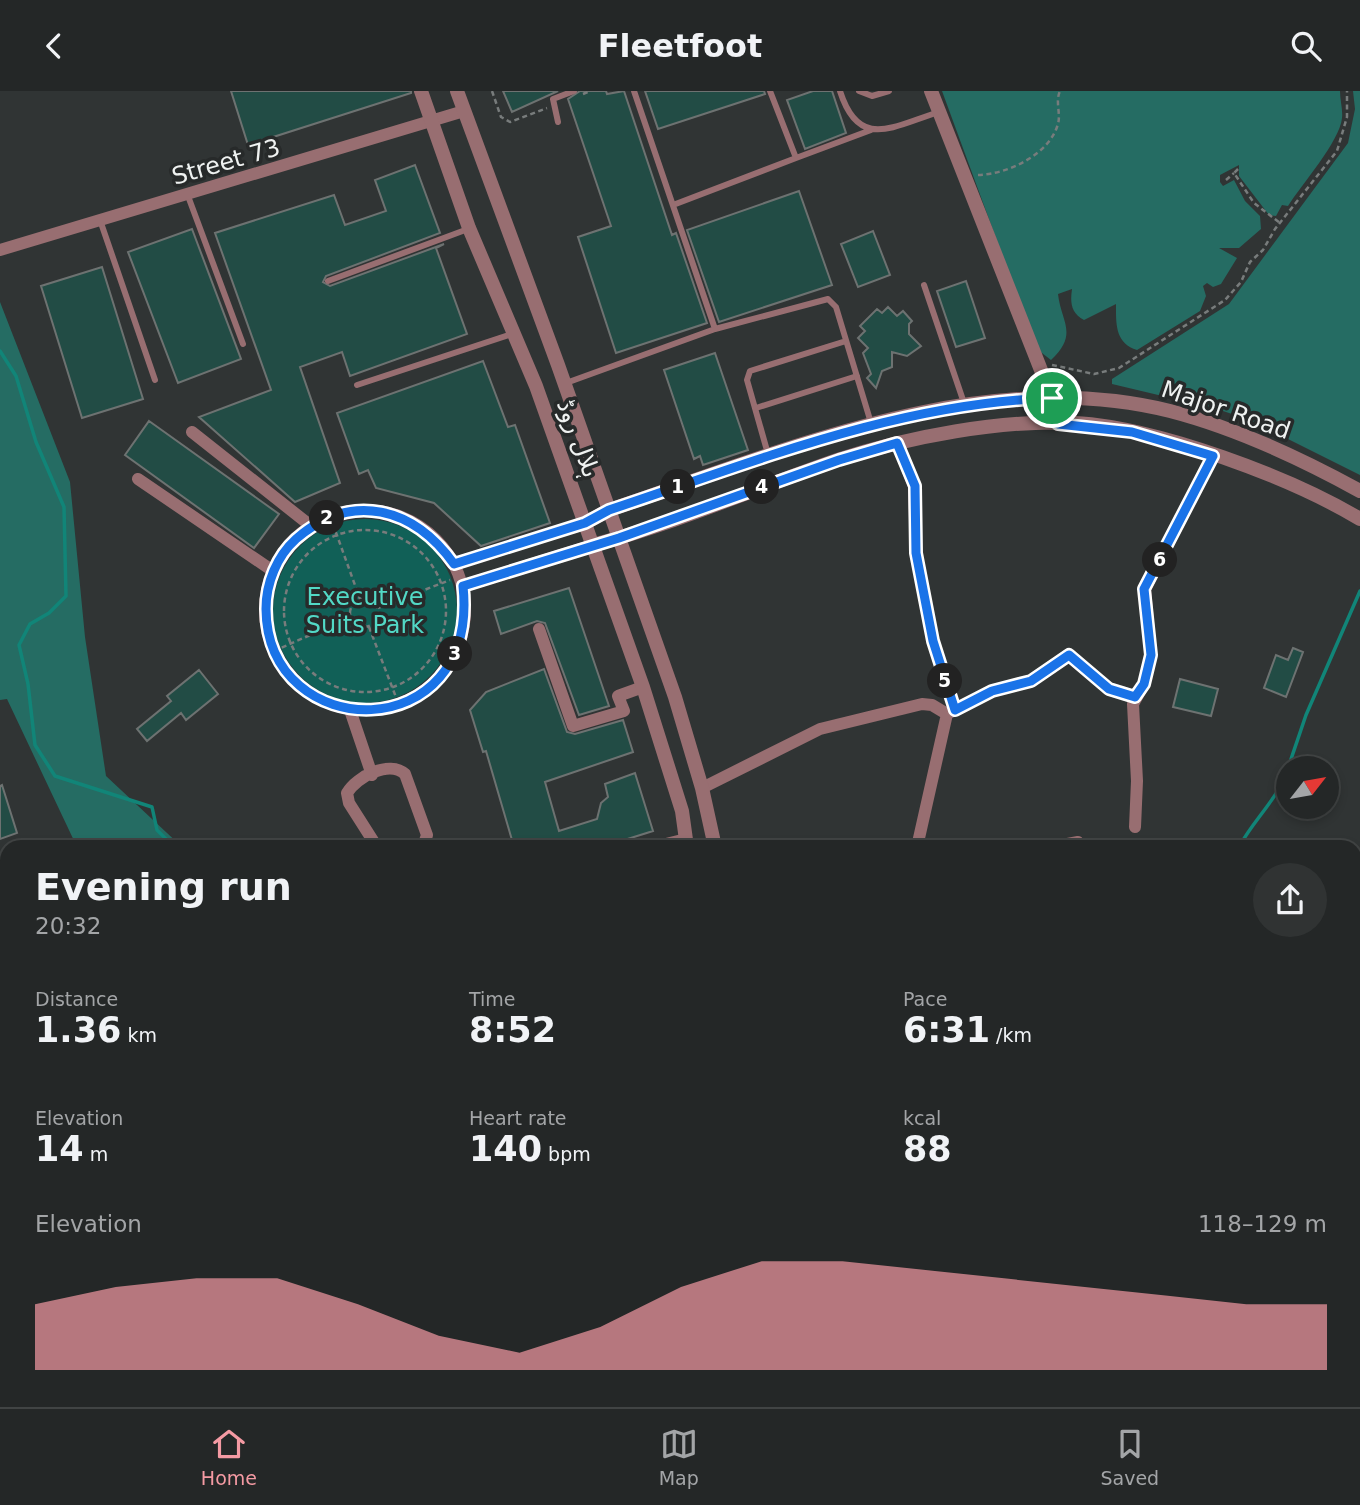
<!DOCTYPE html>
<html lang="en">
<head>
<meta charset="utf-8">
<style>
  body { margin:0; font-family:"DejaVu Sans",Vazirmatn,sans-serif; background:#303333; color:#f1f3f6; height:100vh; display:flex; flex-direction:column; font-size:26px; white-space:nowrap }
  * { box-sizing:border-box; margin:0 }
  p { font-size:23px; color:#a3a5a7 }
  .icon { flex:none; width:38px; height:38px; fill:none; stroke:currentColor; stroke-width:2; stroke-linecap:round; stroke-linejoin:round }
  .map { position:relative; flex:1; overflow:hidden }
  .drawer { position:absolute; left:0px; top:749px; width:1362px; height:567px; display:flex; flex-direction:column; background:#242727; border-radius:21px 21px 0 0; box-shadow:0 4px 10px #0003,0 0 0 2px #414444 }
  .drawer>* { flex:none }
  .needle { width:46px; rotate:59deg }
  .tools { position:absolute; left:1276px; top:665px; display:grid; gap:14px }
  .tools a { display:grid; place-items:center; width:63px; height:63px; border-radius:50%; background:#242727; box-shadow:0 4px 10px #0003,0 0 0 2px #414444; font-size:35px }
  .pin { position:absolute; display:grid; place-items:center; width:60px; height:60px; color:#fff; margin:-30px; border:4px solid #fff; border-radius:50%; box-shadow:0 2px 7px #0007 }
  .km { position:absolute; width:35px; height:35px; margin:-18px; border-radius:50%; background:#222; color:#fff; font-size:19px; line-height:35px; text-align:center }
  .round { display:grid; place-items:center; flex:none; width:74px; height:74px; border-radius:37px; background:#303333 }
  .overview { display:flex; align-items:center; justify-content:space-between; height:119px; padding:0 35px }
  h1 { font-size:38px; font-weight:700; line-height:52px }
  .figures { display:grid; grid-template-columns:repeat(3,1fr); gap:10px; height:119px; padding:7px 35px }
  .figures div { display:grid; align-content:center }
  .figures b { font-size:35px; font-weight:700 }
  .figures small { font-size:19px; font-weight:400 }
  .figures p { font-size:19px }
  .chart { height:196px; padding:14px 35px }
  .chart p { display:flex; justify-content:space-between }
  .chart svg { width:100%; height:126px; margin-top:7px; fill:#f49aa3; opacity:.7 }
  header { display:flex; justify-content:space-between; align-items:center; height:91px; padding:0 35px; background:#242727; font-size:32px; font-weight:700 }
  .menu { display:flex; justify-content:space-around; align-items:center; height:98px; border-top:2px solid #414444; background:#242727; font-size:19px; color:#a3a5a7 }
  .menu a { display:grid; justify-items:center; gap:4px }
  .menu .on { color:#f49aa3 }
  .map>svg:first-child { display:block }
  .green { fill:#116057 }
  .forest { fill:#256c63 }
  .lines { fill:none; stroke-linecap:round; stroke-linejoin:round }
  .stream { stroke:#118578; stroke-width:3.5 }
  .building { fill:#224c45; stroke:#6d7271; stroke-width:2 }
  .path { stroke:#787c7c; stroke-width:2.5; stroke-dasharray:5 3.5; stroke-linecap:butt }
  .service { stroke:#986e71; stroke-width:6 }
  .minor { stroke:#986e71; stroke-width:12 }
  .tertiary { stroke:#986e71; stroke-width:14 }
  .route-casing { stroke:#fff; stroke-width:14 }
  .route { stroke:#1a73e8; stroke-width:9 }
  .labels { text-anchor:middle; stroke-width:7; stroke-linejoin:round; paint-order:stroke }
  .street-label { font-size:24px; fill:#eff2f1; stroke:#272a2a }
  .park-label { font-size:24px; fill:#52d9c6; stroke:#272a2a }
</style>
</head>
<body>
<header><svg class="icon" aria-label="back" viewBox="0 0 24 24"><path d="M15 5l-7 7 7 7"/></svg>Fleetfoot<svg class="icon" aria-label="search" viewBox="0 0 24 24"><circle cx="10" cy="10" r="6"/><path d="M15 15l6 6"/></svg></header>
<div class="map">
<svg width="1360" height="1316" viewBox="0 0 1360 1316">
  <rect width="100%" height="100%" fill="#303434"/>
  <path class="green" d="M273 520a92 92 0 1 1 184 0a92 92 0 1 1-184 0Z"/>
  <path class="forest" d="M942,0H1340C1340,9 1343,19 1342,27C1340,50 1302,93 1288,115L1282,114L1276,125L1269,124L1239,85V74L1220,84V91L1223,95L1234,89L1245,110L1260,125L1261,138L1239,157H1219L1237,167L1221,193L1213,196L1207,192L1203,195L1206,205L1200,220L1137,259C1115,252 1116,233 1116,213L1084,229C1071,222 1070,212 1072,198L1058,203C1061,231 1079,243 1051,269L1038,259L1033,248Z
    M1353,0H1360V384L1250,329L1217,318L1112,293V288L1229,213L1348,52L1355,18Z
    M0,211L70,391L85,546L106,685L182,756H77L7,608L0,609Z
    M7,1041V1309H43L42,1316H0V1044Z"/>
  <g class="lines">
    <path class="stream" d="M0,260L16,285L36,351L64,416L66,505L49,522L30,533L19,554L28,593L35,654L55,685L152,716L157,739L174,756
      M1288,677L1306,624L1360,500
      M1239,756C1254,728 1278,708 1288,678
      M1354,933L1360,935
      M1354,1072L1360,1070
      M0,1172L7,1162
      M1354,1213L1360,1218"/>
  </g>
  <path class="building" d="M231,0H411V2L248,54Z
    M503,0H558L512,21Z
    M580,0H606L607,3L624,0L672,144L676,142L707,232L616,262L578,146L611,135L568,8Z
    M645,0H764L765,3L658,38Z
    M813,0H832L846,42L805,58L787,9Z
    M415,74L440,142L326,185L323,191L330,195L444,153L436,157L467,243L350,285L342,261L300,276L340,392L295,411L199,326L271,299L215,142L334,104L345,134L386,120L375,89Z
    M799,100L832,194L719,231L687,139Z
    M192,138L241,268L178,292L128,161Z
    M873,140L890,184L858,196L841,153Z
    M102,176L143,308L82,327L41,195Z
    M966,190L985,247L956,256L937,200Z
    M888,216L897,225L903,220L912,230L909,233V243L921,255L907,265L892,261V276L882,280L876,297L867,287L871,283L863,262L868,257L858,247L865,240L860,235L877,218L882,222Z
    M715,262L748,359L703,374L700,365L694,368L664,279Z
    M483,270L508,336L515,334L550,432L481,455L434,412L376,397L368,379L359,383L337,322Z
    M149,330L279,423L254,457L125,364Z
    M569,497L609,615L579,624L545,532L537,530L501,543L494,520Z
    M1293,557L1303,561L1286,606L1264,597L1276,564L1288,569Z
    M544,578L567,641L575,643L623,629L633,661L545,691L559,740L597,728L601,712L608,706L605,693L635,682L653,740L602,756H514L486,660L483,661L470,619L486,601Z
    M199,579L218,603L186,629L181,622L147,650L137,638L171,610L167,605Z
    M1180,588L1218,598L1211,625L1173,616Z
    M2,694L17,742L0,748V695Z"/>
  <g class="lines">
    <path class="path" d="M492,0L501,26L510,31L547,17
      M583,3L590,0
      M1238,78L1234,82L1254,112L1280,132
      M978,84C1008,83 1049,64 1058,33C1061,22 1055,11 1060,0
      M1226,89L1234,82
      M1052,274L1094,283L1119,277L1225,209L1241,191L1250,171L1263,159L1275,138L1337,60L1347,26V0
      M330,425L360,508
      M284 520a81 81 0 1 1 162 0a81 81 0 1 1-162 0Z
      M350 522a14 14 0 1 1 28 0a14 14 0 1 1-28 0Z
      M378,517L450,489
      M369,536L399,614
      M274,560L351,526"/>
    <path class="service" d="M634,0L715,238L828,208L836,216L871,332
      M770,0L796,67L871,39
      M840,0C859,60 893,35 939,21
      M859,0L872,5L889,0
      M558,31L553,8L574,0
      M188,105L243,253
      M673,114L796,67
      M100,129L155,289
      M328,190L468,138
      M924,194L964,312
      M566,292L715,238
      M357,294L515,242
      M756,317L857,285
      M768,363L747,289L750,280L846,250"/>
    <path class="minor" d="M0,159L464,20
      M192,341L311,435
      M897,352L914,395L916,462L933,550L955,619
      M138,388L273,480
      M265 519a100 100 0 1 1 200 0a100 100 0 1 1-200 0Z
      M454,473L585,432
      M462,495L593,454
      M539,538L573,635L624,620L618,605L643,596
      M350,619L372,684
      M702,697L820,638L922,613L932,614L947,623
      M1135,736L1137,690L1133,613L1144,593L1151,564L1145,498L1213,365
      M377,756L349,712L347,702C357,685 390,669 405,683L427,744L423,756
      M654,756L686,748
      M917,756L947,623L992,600L1031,590L1068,564L1109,598L1135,606
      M1052,756L1078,751
      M0,900L7,898
      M710,1309L724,1316
      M1017,1309L1031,1316
      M1315,1309L1328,1316"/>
    <path class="tertiary" d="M421,0L469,137L536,295L643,596L682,720L687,756
      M457,0L558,274L675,606L702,697L715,756
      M931,0L1052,307L1058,333
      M585,432L609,419C784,360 982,273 1170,320C1236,337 1300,367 1360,400
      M593,454C676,432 756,397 837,369C908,346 1002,328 1076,332C1158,337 1290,386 1360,428
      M595,1316L598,1309
      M622,1316L626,1309"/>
  </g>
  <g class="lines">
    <g class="route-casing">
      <path id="route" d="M1052,307L1058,333L1132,341L1213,365L1144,498L1151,564L1144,593L1135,606L1109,598L1069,564L1031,590L992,600L955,619L933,550L916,462L915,395L897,352L839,369L619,447L463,495C480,658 267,654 266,518C266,492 277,465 296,448C352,399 414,417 454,473L585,432L609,419C754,371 897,312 1052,307Z"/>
    </g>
    <use href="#route" class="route"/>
  </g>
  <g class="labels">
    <g class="street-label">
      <text transform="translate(226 71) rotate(-16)" y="8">Street 73</text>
      <text transform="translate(1226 319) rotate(19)" y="8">Major Road</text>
      <text transform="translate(578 347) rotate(70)" y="8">ہلال روڈ</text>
    </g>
    <g class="park-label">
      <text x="365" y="514">Executive<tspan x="365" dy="28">Suits Park</tspan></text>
    </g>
  </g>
</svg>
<div class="tools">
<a><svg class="needle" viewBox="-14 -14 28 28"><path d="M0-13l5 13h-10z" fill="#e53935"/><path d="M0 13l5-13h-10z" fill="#a3a5a7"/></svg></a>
</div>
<div class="pin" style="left:1052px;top:307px;background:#1e9e55"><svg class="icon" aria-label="arrive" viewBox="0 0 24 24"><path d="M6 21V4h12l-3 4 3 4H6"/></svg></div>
<b class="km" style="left:678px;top:396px">1</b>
<b class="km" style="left:327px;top:427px">2</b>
<b class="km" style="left:455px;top:563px">3</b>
<b class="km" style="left:762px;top:396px">4</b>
<b class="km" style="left:945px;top:590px">5</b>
<b class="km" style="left:1160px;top:469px">6</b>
<section class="drawer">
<div class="overview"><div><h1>Evening run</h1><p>20:32</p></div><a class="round"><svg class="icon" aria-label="share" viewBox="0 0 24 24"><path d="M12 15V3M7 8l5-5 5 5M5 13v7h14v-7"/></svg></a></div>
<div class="figures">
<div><p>Distance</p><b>1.36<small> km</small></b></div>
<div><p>Time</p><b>8:52</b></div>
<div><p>Pace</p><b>6:31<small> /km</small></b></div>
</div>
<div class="figures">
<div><p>Elevation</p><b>14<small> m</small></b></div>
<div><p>Heart rate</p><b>140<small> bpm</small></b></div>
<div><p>kcal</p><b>88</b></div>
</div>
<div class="chart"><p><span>Elevation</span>118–129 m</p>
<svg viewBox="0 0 160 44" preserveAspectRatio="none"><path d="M0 44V21L10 15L20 12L30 12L40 21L50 32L60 38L70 29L80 15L90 6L100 6L110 9L120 12L130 15L140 18L150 21L160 21V44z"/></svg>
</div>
</section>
</div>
<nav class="menu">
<a class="on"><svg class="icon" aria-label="home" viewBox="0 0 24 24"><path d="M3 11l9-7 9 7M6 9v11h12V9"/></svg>Home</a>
<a><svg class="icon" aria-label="map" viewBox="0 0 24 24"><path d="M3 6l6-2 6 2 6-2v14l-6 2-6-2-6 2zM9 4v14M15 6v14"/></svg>Map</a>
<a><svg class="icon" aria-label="saved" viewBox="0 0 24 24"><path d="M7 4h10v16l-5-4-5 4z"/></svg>Saved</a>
</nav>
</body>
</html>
